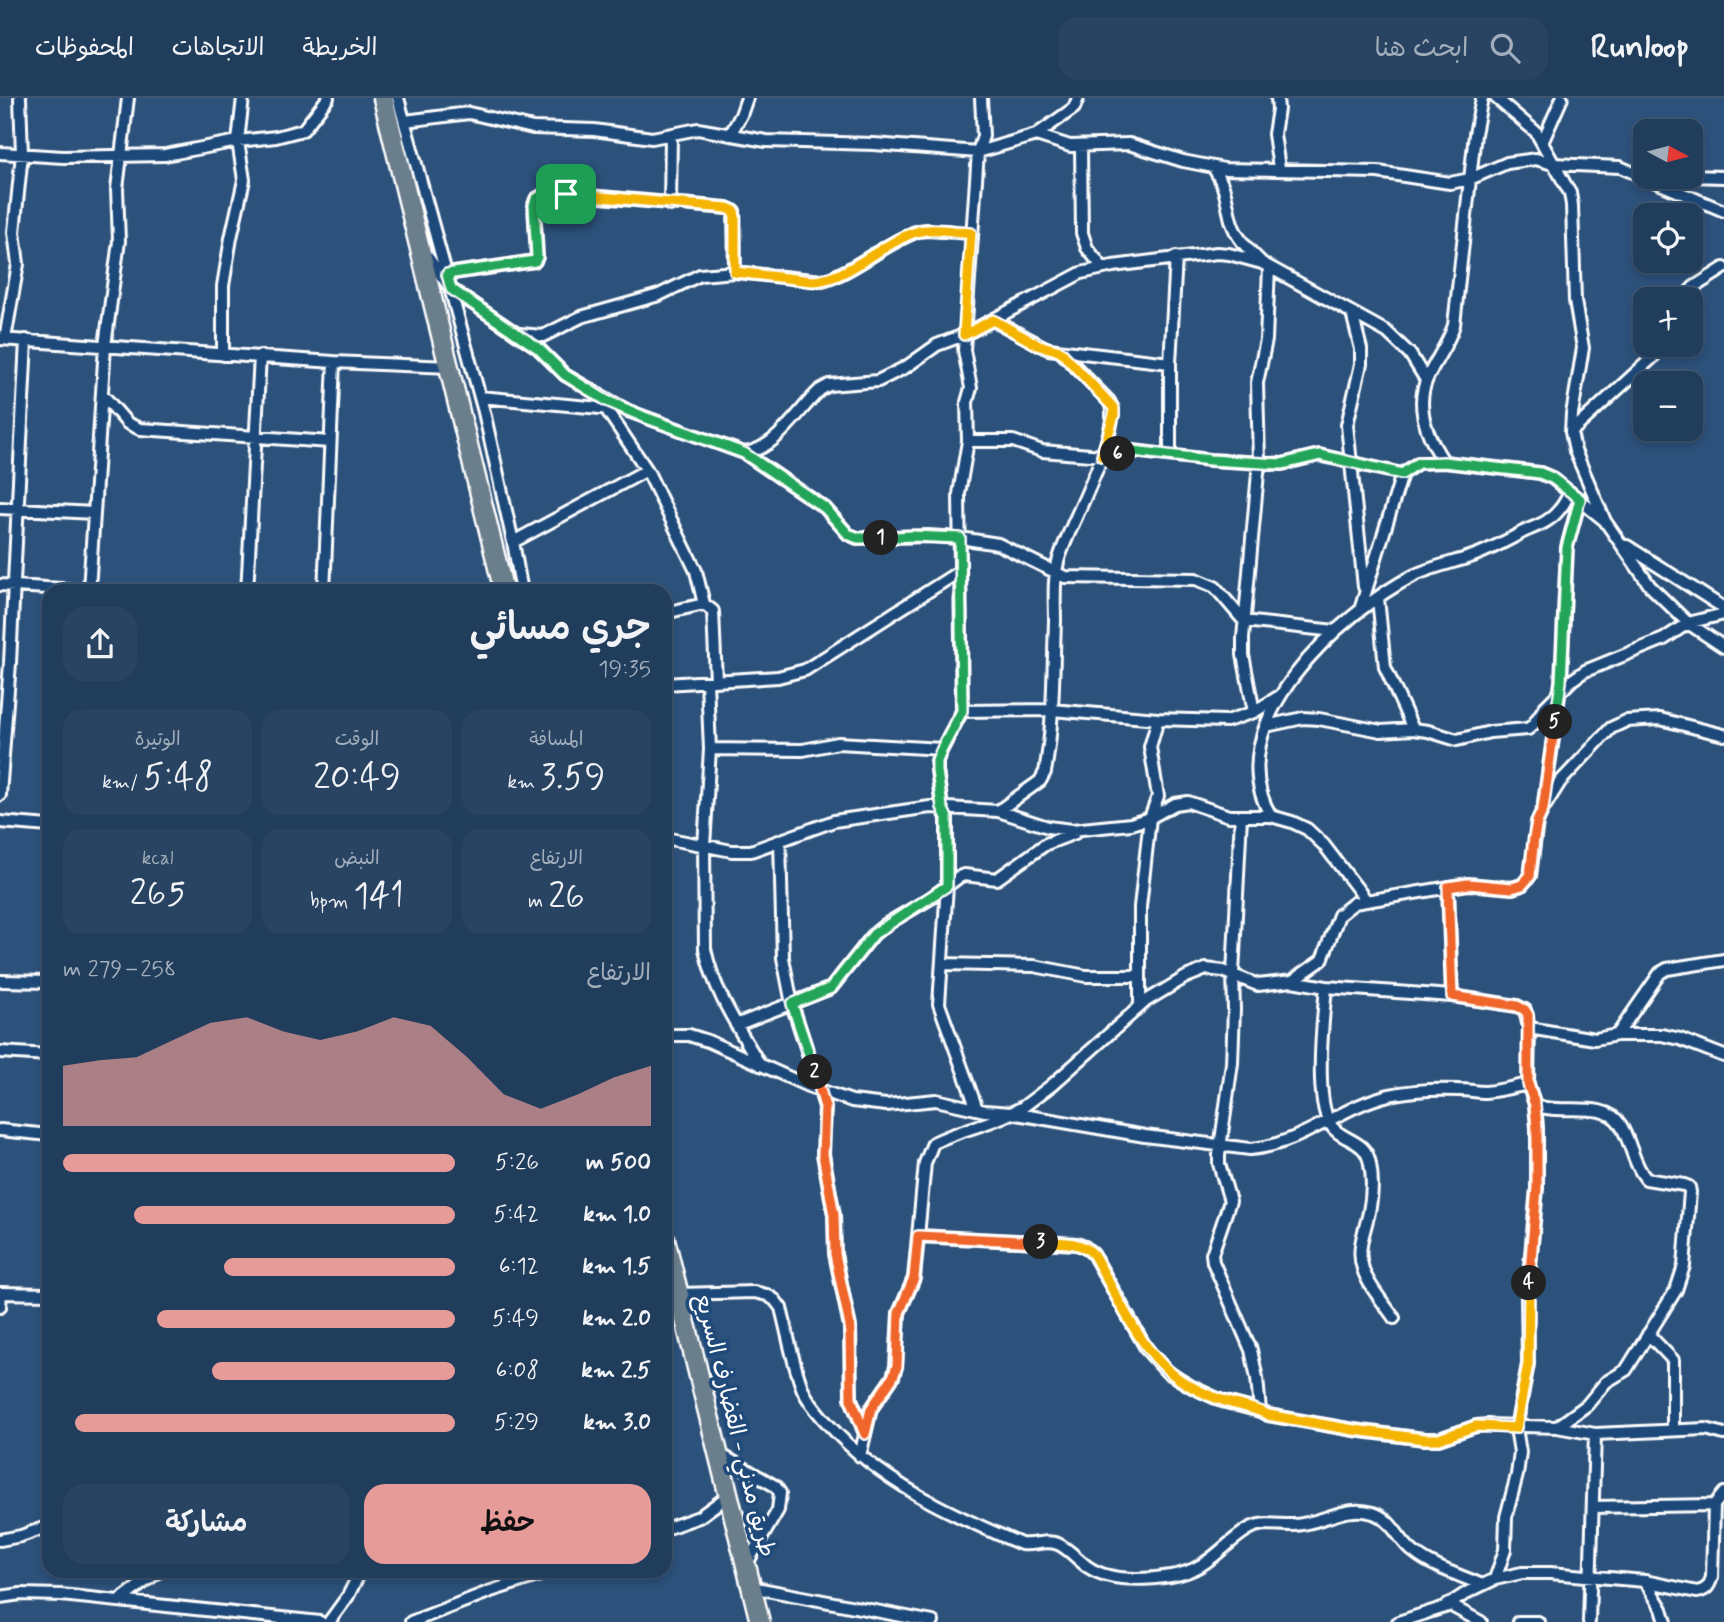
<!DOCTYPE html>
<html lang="ar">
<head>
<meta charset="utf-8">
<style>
  body { margin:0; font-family:Mynerve,"Playpen Sans Arabic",sans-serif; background:#294462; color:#f1f3f6; direction:rtl; height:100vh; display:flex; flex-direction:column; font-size:26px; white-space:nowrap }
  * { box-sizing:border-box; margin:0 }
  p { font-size:23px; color:#a2aebb }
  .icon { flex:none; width:38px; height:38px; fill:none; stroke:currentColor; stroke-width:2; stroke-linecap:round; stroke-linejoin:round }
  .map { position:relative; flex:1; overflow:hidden; direction:ltr }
  .panel { position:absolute; left:42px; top:486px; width:630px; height:994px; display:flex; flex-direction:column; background:#213d5c; border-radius:21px; box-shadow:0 4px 10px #0003,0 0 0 2px #3e5672; direction:rtl }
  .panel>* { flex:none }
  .needle { width:46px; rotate:97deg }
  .controls { position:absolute; left:1633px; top:21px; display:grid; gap:14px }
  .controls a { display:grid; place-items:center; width:70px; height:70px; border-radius:14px; background:#213d5c; box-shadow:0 4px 10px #0003,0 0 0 2px #3e5672; font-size:35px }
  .pin { position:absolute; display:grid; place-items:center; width:60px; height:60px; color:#fff; margin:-30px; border-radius:14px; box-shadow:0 4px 10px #0006 }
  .km { position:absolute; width:35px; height:35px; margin:-18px; border-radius:50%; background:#222; color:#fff; font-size:19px; line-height:35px; text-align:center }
  .round { display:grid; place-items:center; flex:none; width:74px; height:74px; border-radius:21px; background:#294462 }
  .head { display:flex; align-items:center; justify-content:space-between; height:119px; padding:0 21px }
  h1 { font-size:38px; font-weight:600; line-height:52px }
  .figures { display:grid; grid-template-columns:repeat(3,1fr); gap:10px; height:119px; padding:7px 21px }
  .figures div { display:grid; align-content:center; border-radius:18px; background:#294462; text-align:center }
  .figures b { font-size:35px; font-weight:600 }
  .figures small { font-size:19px; font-weight:400 }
  .figures p { font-size:19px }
  .chart { height:196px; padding:14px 21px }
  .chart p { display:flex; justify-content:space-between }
  .chart svg { width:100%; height:126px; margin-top:7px; fill:#e69b98; opacity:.7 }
  .cta { display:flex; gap:14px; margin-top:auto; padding:14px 21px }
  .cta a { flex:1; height:80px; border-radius:21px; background:#e69b98; color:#111; font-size:28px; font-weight:600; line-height:80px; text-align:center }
  .cta a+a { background:#294462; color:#f1f3f6 }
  ul { padding:0 21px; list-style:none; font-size:23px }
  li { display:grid; grid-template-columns:112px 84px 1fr; align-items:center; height:52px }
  li i { height:18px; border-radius:9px; background:#e69b98 }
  header { display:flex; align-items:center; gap:42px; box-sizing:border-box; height:98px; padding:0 35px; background:#213d5c; border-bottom:2px solid #3e5672 }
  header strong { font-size:33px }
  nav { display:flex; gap:38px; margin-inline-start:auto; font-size:24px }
  .search { width:490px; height:63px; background:#294462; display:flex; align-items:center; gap:18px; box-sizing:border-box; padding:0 24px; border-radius:21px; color:#a2aebb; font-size:26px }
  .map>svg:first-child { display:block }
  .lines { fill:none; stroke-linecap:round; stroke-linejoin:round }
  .minor-casing { stroke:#fff; stroke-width:16 }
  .trunk-casing { stroke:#fff; stroke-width:23 }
  .minor { stroke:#1f4a7a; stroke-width:10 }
  .trunk { stroke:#6b7e8b; stroke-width:18 }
  .split-1-casing { stroke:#fff; stroke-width:14 }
  .split-2-casing { stroke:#fff; stroke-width:14 }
  .split-3-casing { stroke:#fff; stroke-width:14 }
  .split-4-casing { stroke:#fff; stroke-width:14 }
  .split-5-casing { stroke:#fff; stroke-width:14 }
  .split-6-casing { stroke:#fff; stroke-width:14 }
  .split-7-casing { stroke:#fff; stroke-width:14 }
  .split-1 { stroke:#22a559; stroke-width:9 }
  .split-2 { stroke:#22a559; stroke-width:9 }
  .split-3 { stroke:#f0652b; stroke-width:9 }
  .split-4 { stroke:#f5b400; stroke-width:9 }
  .split-5 { stroke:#f0652b; stroke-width:9 }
  .split-6 { stroke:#22a559; stroke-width:9 }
  .split-7 { stroke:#f5b400; stroke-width:9 }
  .labels { text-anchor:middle; stroke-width:7; stroke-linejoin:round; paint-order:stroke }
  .street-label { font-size:23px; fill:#fff; stroke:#1f4a7a }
</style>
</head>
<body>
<header>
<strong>Runloop</strong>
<div class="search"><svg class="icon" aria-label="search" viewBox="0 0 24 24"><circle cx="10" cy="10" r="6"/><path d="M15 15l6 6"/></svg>ابحث هنا</div>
<nav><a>الخريطة</a><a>الاتجاهات</a><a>المحفوظات</a></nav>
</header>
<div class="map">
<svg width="1724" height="1524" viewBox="0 0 1724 1524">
  <rect width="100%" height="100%" fill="#2c517b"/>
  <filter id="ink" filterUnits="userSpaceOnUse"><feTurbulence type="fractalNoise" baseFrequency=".0143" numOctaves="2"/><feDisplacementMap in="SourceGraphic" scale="14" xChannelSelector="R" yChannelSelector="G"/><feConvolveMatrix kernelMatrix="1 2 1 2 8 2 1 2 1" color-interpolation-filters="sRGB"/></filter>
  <g filter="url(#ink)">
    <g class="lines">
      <g class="minor-casing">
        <path id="minor" d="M398,0L484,314L513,444L522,494
          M1277,0L1278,11L1274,36L1279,70
          M1496,0L1536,34L1570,95L1572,107L1575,203L1583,250L1572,316L1571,334L1575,353L1605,423L1650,488L1688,525L1724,549
          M405,23L469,15L533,30L594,32L652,40L698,31L766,43L874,46L978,54L1036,37L1070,48L1129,46L1183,63L1224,71L1378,74L1450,85L1470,81L1507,65L1536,61L1553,66L1620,69L1724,113
          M730,37L741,17L747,0
          M1036,37L1074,10L1078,0
          M1542,45L1562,0
          M1081,49L1082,135L1087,150L1103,170
          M0,55L63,59L165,57L238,43L276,39L303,32L328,0
          M1213,69C1227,91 1225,99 1231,122C1236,140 1248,151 1261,164
          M1690,78L1724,79
          M670,107L671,37
          M424,154L451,191L538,250L565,277L628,313L744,355L825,410L848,436L857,440L928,438L960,440L998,446L1065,479L1196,481L1215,489L1244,523L1335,533
          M447,176L535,163L537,159L534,107L536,101L541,98L566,96L727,110L734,113L735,174
          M1683,201L1694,189L1724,170
          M1352,215L1361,251V266L1347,327L1364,489
          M993,222L1048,251L1170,265
          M520,236L543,238L581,219L659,197L700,177L735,174L823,183C856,172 884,146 918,133L927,132L971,135
          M0,241L334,264L449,269
          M5,241L18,166L14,134L22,56L20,0
          M223,257V188L231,140L244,82L238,43L243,0
          M102,296L127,325L140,331L330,344
          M480,299L611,311
          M606,311L647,372L696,473L704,506L713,513L716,583
          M1571,334L1652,260L1663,247
          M968,343H1013L1042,353L1102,358L1133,353L1210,362L1282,366L1319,357L1402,376
          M744,355C777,351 797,313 820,292L829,287L878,283L906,269L937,247L964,237L1081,175L1113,168L1217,155L1229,156L1262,165L1387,234L1410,256L1426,282
          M1170,357V265L1176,159
          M1444,364C1428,340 1414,310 1427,281C1435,262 1448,247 1454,227L1475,36L1482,0
          M0,410L94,415
          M513,444L647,372
          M1627,448L1724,510
          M0,487L108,494
          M89,492L105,248L119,143L117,91L128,0
          M247,494L260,258
          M324,494L334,264
          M1378,500L1385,569L1413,631
          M1360,512L1402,376L1418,365L1444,364L1540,375L1552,380L1603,421
          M665,515L704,506
          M707,584L710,651L704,748L705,851C714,894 738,929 760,967
          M665,586L778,579L805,572L960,473
          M962,613L1052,612L1158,621L1227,623L1254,614L1278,599
          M1254,614L1243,557V540L1259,364L1257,285L1266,242L1269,169
          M1266,628L1303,620L1319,621L1381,633L1413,631L1428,633L1457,642L1490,634L1528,631L1533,627L1545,609L1572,582L1585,573L1664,541L1688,525L1724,516
          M710,651L803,652L838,645L942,651
          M0,697L10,565L26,242
          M1544,704L1561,584L1567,449L1580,401
          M998,713L1040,683L1045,674C1054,625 1053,573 1055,523C1055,504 1053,483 1058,464C1066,431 1126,330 1109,303L1060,253
          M1241,718L1233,876L1234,911L1232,965L1219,1057V1066L1230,1103L1212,1156L1213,1164L1251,1252L1257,1280L1260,1313L1268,1317L1354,1332L1424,1341H1439L1476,1328L1487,1327L1557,1329L1595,1336L1706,1331L1724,1336
          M1271,718C1216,627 1341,514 1415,477C1432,469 1451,465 1470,459C1488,453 1506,443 1523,434C1536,428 1550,424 1559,412C1564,407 1567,400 1570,394
          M0,724L49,728
          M665,740L732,753H751L834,723L930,709L998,713L1048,729L1072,732L1131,726L1150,720L1175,706L1188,704L1229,718H1271L1292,724L1307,731L1324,747L1366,802
          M780,743L783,860L792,906L825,1009L823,1056L834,1117L835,1156L850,1229L851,1301L865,1336
          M1448,789L1452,898
          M942,866L1034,868L1086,878H1140
          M0,883L49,884
          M1292,883L1322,862L1339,817L1354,805L1468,786L1512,790L1522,787L1530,778L1537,724L1543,711L1560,684L1611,630L1626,623L1660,621L1724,637
          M1326,889C1323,922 1314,999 1330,1026C1341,1044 1366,1040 1370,1066C1373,1081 1372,1099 1369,1114C1365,1133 1356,1151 1363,1171C1368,1188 1384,1205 1394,1220
          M1140,908V809L1150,720L1158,698L1150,649L1158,621
          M736,927L831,890L874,836L885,827L931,800L959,779L964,777L997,781L1046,746L1075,735
          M1529,930L1595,941L1617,937H1662L1680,941L1724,958
          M665,937H689L708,943L808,988L852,1003L886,1007L936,1002L985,1013L1011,1015L1023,1009L1052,987L1146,903L1186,879L1206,871L1223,873L1258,887L1292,883L1326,889L1452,898L1517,908L1525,912L1529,930L1528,986L1535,1007L1537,1030V1090L1527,1201L1528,1266L1516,1330L1520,1354L1517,1377L1506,1419L1505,1452L1495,1481
          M1617,937L1660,875L1667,871L1724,862
          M0,954L49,957
          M1535,1007C1560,1018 1604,1001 1620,1026C1631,1043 1633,1066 1646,1081L1684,1087L1689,1089L1690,1094L1684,1168L1676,1192L1626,1272L1606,1284L1587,1307L1557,1329
          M977,1011L939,906L947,788V720L942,709L937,672V663L942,651L962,613L959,396L968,343L967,304L971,290L964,252L978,54L983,38L981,0
          M0,1032L49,1037
          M918,1138L1077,1146L1085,1149L1093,1156L1147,1252L1167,1274L1192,1289L1222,1303L1260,1313
          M0,1195L49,1196
          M679,1196L754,1194L767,1197L775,1202L781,1210C788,1237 793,1267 803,1292C809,1305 819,1316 828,1326C881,1385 950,1416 1021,1446C1034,1448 1045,1441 1058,1446C1069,1451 1078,1462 1088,1469C1110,1484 1145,1482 1171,1478C1208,1472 1220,1449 1247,1432C1262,1422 1278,1428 1294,1427C1321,1426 1346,1406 1373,1415C1393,1421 1399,1444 1415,1455C1434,1470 1460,1477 1482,1487
          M0,1209L1,1195
          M1648,1236L1673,1262V1331
          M718,1355L775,1388L780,1395L778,1412L746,1467
          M860,1358L871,1311L893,1279L896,1268L899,1215L914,1180L925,1065L933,1045C958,1032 986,1028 1011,1015L1145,1038L1250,1051C1302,1047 1339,1009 1389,997C1412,992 1436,991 1459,992C1468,992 1477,994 1485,994C1500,993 1514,989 1528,986
          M1593,1409L1714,1407
          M665,1431L699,1419L728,1398
          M0,1442L21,1438L49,1428
          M1645,1483L1662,1511L1666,1524
          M751,1489L933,1524
          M0,1499L21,1496L61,1497L320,1524
          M119,1503L158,1474
          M1448,1506L1481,1524
          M329,1524L348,1498L360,1474
          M411,1524L491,1493L550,1474
          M1398,1524L1445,1509L1468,1494L1495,1481L1522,1475H1550L1645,1483L1697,1494C1707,1492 1709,1488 1712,1479L1714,1407L1724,1395
          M1518,1524H1538
          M1589,1524L1595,1336"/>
      </g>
      <g class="trunk-casing">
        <path id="trunk" d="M383,0L504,494
          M665,1141L760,1524"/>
      </g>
      <use href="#minor" class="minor"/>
      <use href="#trunk" class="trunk"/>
    </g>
  </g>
  <g class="lines" filter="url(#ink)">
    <g class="split-1-casing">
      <path id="split-1" d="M566,96L541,98L536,101L534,107L537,159L535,163L447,176L451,191L538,250L565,277L607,303L644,319L744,355L825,410L848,436L858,440H881"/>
    </g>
    <g class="split-2-casing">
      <path id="split-2" d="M815,974L792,906L831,890L874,836L947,788V720L942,709L937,673V663L942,651L962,613L960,440L911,438L881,440"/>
    </g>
    <g class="split-3-casing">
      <path id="split-3" d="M815,974L825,1009L823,1056L834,1117L835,1156L850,1228L851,1301L865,1336L871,1311L893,1279L897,1268L899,1215L914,1180L918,1138L1041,1144"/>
    </g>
    <g class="split-4-casing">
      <path id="split-4" d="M1041,1144C1060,1145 1079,1142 1093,1156C1121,1203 1142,1263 1192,1289C1201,1294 1212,1299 1222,1302C1237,1308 1254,1309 1268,1317L1354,1332L1424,1341H1439L1476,1328L1516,1330L1528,1266L1529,1185"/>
    </g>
    <g class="split-5-casing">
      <path id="split-5" d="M1529,1185L1537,1090V1030L1535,1007L1528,986V917L1525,912L1517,908L1452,898L1448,789L1468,786L1512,790L1522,787L1530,778L1534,740L1537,724L1543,711L1555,624"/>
    </g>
    <g class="split-6-casing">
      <path id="split-6" d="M1118,356L1133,353L1210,362L1282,366L1320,357L1402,376L1418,365L1444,364L1540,375L1552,380L1580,401L1567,450L1561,584L1555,624"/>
    </g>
    <g class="split-7-casing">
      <path id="split-7" d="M566,96L727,110L734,113L735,119V174L812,183C847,183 881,145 916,134C933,129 954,134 971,135L964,237L993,222L1038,247L1060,253L1114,310V317L1102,358L1118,356"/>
    </g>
    <use href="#split-1" class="split-1"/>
    <use href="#split-2" class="split-2"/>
    <use href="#split-3" class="split-3"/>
    <use href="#split-4" class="split-4"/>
    <use href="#split-5" class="split-5"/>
    <use href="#split-6" class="split-6"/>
    <use href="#split-7" class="split-7"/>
  </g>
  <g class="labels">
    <g class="street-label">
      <text transform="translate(736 1327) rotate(76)" y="8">طريق مدني - القضارف السريع</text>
    </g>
  </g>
</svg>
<div class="controls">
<a><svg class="needle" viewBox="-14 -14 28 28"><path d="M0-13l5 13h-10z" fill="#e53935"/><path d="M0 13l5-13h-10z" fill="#a2aebb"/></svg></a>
<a><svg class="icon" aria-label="locate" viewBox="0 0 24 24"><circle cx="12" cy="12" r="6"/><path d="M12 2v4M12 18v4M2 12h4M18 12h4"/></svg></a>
<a>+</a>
<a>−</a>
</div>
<div class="pin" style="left:566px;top:96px;background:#1e9e55"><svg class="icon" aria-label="arrive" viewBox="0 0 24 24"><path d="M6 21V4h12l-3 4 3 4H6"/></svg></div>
<b class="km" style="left:881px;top:440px">1</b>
<b class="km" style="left:815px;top:974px">2</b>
<b class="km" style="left:1041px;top:1144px">3</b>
<b class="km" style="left:1529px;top:1185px">4</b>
<b class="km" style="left:1555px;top:624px">5</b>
<b class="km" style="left:1118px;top:356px">6</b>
<section class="panel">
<div class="head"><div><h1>جري مسائي</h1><p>19:35</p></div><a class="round"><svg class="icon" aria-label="share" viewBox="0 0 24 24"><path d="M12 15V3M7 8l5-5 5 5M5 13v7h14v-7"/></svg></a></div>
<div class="figures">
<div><p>المسافة</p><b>3.59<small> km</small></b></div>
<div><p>الوقت</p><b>20:49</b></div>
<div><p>الوتيرة</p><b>5:48<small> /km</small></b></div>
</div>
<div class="figures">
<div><p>الارتفاع</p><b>26<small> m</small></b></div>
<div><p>النبض</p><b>141<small> bpm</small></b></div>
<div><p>kcal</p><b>265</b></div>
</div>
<div class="chart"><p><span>الارتفاع</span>258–279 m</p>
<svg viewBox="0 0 160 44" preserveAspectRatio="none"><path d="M0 44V23L10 21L20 20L30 14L40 8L50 6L60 11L70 14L80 11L90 6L100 9L110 20L120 33L130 38L140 33L150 27L160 23V44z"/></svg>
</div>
<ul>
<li><b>500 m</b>5:26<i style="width:100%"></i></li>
<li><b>1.0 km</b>5:42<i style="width:82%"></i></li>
<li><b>1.5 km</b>6:12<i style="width:59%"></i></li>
<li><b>2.0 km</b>5:49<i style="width:76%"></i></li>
<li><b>2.5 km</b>6:08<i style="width:62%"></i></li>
<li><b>3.0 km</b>5:29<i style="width:97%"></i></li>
</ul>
<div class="cta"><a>حفظ</a><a>مشاركة</a></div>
</section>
</div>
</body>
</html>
